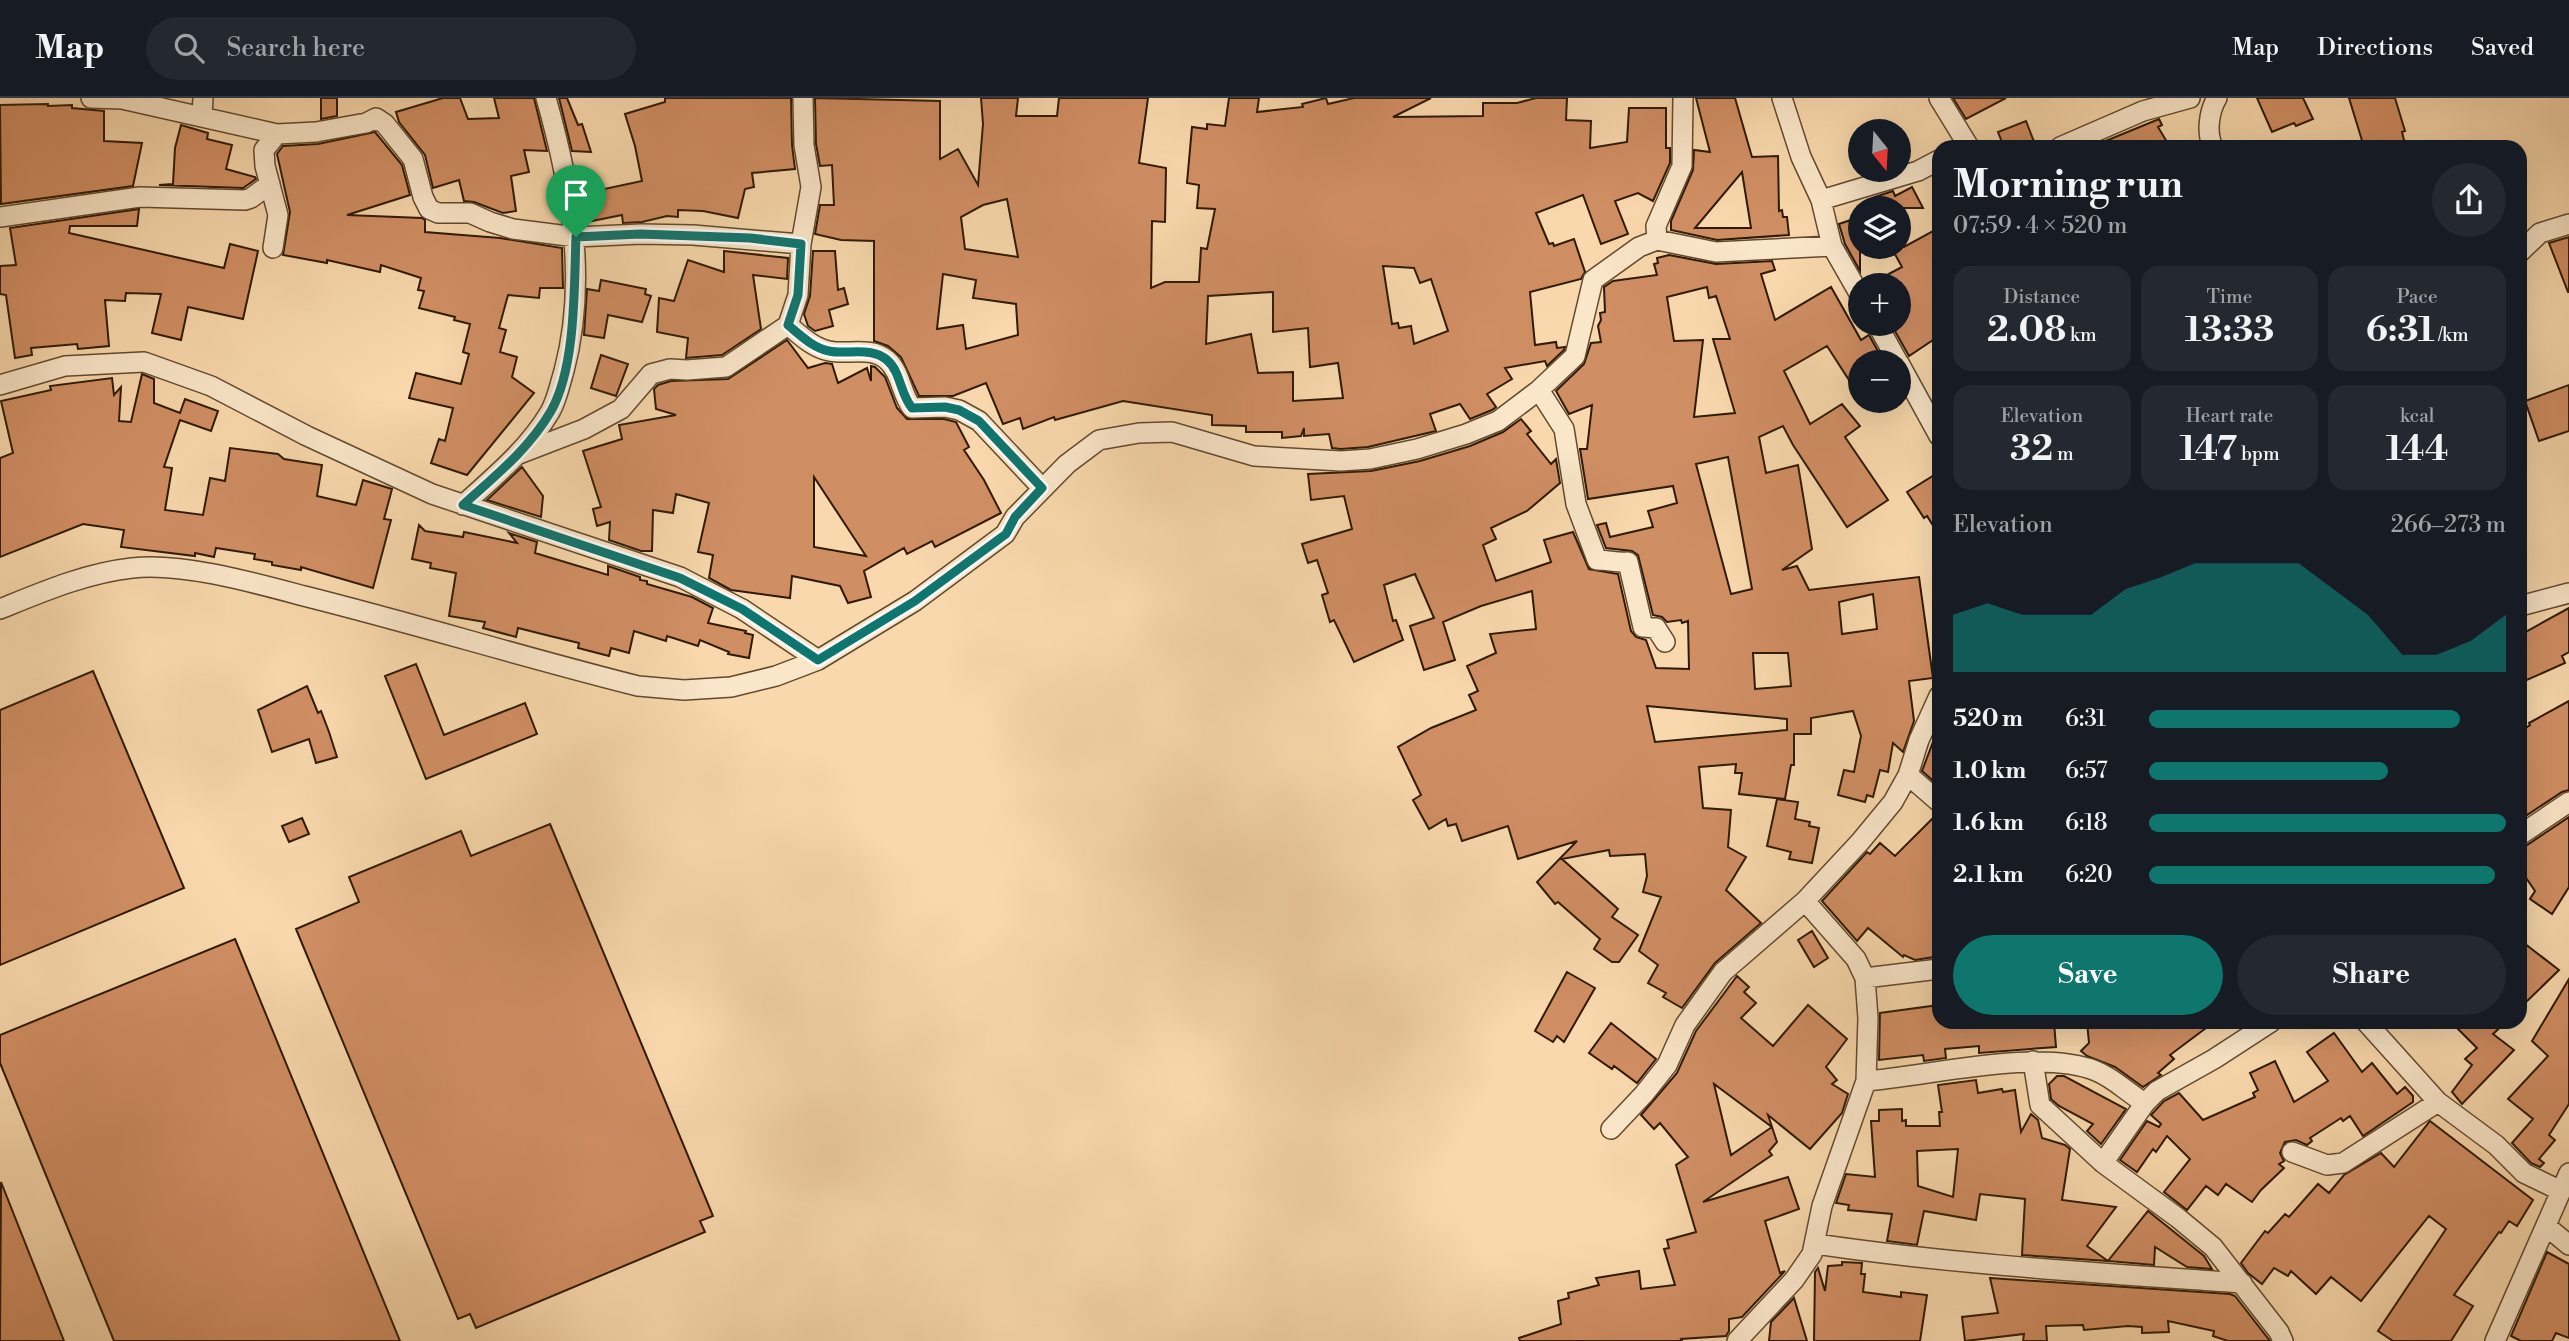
<!DOCTYPE html>
<html lang="en">
<head>
<meta charset="utf-8">
<style>
  body { margin:0; font-family:"Libre Bodoni",serif; background:#242831; color:#f1f3f6; height:100vh; display:flex; flex-direction:column; font-size:26px; white-space:nowrap }
  * { box-sizing:border-box; margin:0 }
  p { font-size:23px; color:#9ea1a6 }
  .icon { flex:none; width:38px; height:38px; fill:none; stroke:currentColor; stroke-width:2; stroke-linecap:round; stroke-linejoin:round }
  .map { position:relative; flex:1; overflow:hidden }
  .panel { position:absolute; left:1932px; top:42px; width:595px; height:889px; display:flex; flex-direction:column; background:#171b24; border-radius:21px; box-shadow:0 7px 28px #0002 }
  .panel>* { flex:none }
  .needle { width:46px; rotate:162deg }
  .controls { position:absolute; left:1848px; top:21px; display:grid; gap:14px }
  .controls a { display:grid; place-items:center; width:63px; height:63px; border-radius:50%; background:#171b24; box-shadow:0 7px 28px #0002; font-size:35px }
  .pin { position:absolute; display:grid; place-items:center; width:60px; height:60px; color:#fff; margin:-72px -30px; border-radius:50% 50% 50% 0; rotate:-45deg; box-shadow:0 0 7px #0007 }
  .pin .icon { rotate:45deg }
  .round { display:grid; place-items:center; flex:none; width:74px; height:74px; border-radius:37px; background:#242831 }
  .head { display:flex; align-items:center; justify-content:space-between; height:119px; padding:0 21px }
  h1 { font-size:38px; font-weight:700; line-height:52px }
  .stats { display:grid; grid-template-columns:repeat(3,1fr); gap:10px; height:119px; padding:7px 21px }
  .stats div { display:grid; align-content:center; border-radius:18px; background:#242831; text-align:center }
  .stats b { font-size:35px; font-weight:700 }
  .stats small { font-size:19px; font-weight:400 }
  .stats p { font-size:19px }
  .chart { height:196px; padding:14px 21px }
  .chart p { display:flex; justify-content:space-between }
  .chart svg { width:100%; height:126px; margin-top:7px; fill:#0f766e; opacity:.7 }
  .primary-button { display:flex; gap:14px; margin-top:auto; padding:14px 21px }
  .primary-button a { flex:1; height:80px; border-radius:42px; background:#0f766e; color:#fff; font-size:28px; font-weight:700; line-height:80px; text-align:center }
  .primary-button a+a { background:#242831; color:#f1f3f6 }
  ul { padding:0 21px; list-style:none; font-size:23px }
  li { display:grid; grid-template-columns:112px 84px 1fr; align-items:center; height:52px }
  li i { height:18px; border-radius:9px; background:#0f766e }
  header { display:flex; align-items:center; gap:42px; box-sizing:border-box; height:98px; padding:0 35px; background:#171b24; border-bottom:2px solid #363941 }
  header strong { font-size:33px }
  nav { display:flex; gap:38px; margin-inline-start:auto; font-size:24px }
  .search { width:490px; height:63px; background:#242831; display:flex; align-items:center; gap:18px; box-sizing:border-box; padding:0 24px; border-radius:38px; color:#9ea1a6; font-size:26px }
  .map>svg:first-child { display:block }
  .building { fill:#d08e63; stroke:#301a04; stroke-width:2; fill-rule:evenodd }
  .lines { fill:none; stroke-linecap:round; stroke-linejoin:round }
  .street-casing { stroke:#624a2e; stroke-width:22 }
  .street { stroke:#fae6c9; stroke-width:19 }
  .route-casing { stroke:#fff; stroke-width:14 }
  .route { stroke:#0f766e; stroke-width:9 }
</style>
</head>
<body>
<header>
<strong>Map</strong>
<div class="search"><svg class="icon" aria-label="search" viewBox="0 0 24 24"><circle cx="10" cy="10" r="6"/><path d="M15 15l6 6"/></svg>Search here</div>
<nav><a>Map</a><a>Directions</a><a>Saved</a></nav>
</header>
<div class="map">
<svg width="2569" height="1243" viewBox="0 0 2569 1243">
  <rect width="100%" height="100%" fill="#f8d8ac"/>
  <filter id="stains"><feTurbulence type="fractalNoise" baseFrequency=".00286" numOctaves="4"/><feColorMatrix values="0 0 0 0 .2 0 0 0 0 .09 0 0 0 0 .02 0 0 0 .5 -.17"/></filter>
  <radialGradient id="worn" r=".72"><stop offset=".6" stop-color="#630" stop-opacity="0"/><stop offset="1" stop-color="#630" stop-opacity=".3"/></radialGradient>
  <path class="building" d="M321,0H337V18L321,21Z
    M443,0H460L468,21L499,20L494,0H534L547,53L524,52L529,74L511,78L516,113L503,115L474,104L464,103L459,82L433,90L425,57L399,24L396,14Z
    M559,0H567L578,27L582,26L591,54L572,53Z
    M665,0H791L792,47L795,71L752,75L754,89L745,91L738,120L703,113L678,112V119L667,118L642,124L623,125L622,117L587,124L581,96L642,83L635,48L625,16L665,4Z
    M815,0L940,3V61L958,51L978,87L983,26L981,0H1018L1016,18H1057L1059,0H1148L1139,65L1166,70L1165,124L1152,123L1151,190L1165,184H1199L1201,150L1207,151L1215,111L1197,110L1199,87L1187,85L1192,29L1207,31V26L1225,28L1229,0H1259L1257,14L1303,9L1302,6L1326,0L1328,6L1354,0H1431L1393,19L1483,18V5H1517L1536,0H1567L1566,22L1591,23L1590,50L1627,44L1629,10H1666V50H1670V65L1653,103L1638,95L1615,103L1628,136L1601,146L1583,97L1536,115L1549,146L1553,145L1554,148L1574,141L1585,174L1581,181L1530,194L1535,247L1556,244L1557,250L1565,249L1564,252L1547,268L1545,263L1505,270L1512,281L1487,296L1496,309L1492,312L1470,321L1460,306L1430,316L1436,333L1368,349L1341,351L1332,350L1329,336L1304,338V330L1301,338L1282,340V334H1246V328L1212,327V317L1123,303L1055,322L1054,319L1023,331L1020,320L1003,326L986,285L953,298H919L901,259L888,248L874,243V143L841,142L815,136L820,107H834L832,67L820,68L816,46ZM1007,101L1018,159L965,151L961,119L983,107ZM1383,168L1414,170L1420,185L1431,181L1448,233L1414,246L1411,228L1399,230L1398,225L1392,226ZM943,176L976,182L973,200L1016,206L1018,237L966,251L963,227L937,231ZM1273,194V234L1308,230L1310,269L1338,265L1343,300L1293,303V274L1258,275L1251,236L1206,246L1208,198Z
    M1696,0H1735L1752,59L1778,58L1779,113L1782,112L1783,119H1787L1789,137L1717,142L1671,132V123L1693,72L1694,52L1710,54ZM1742,74L1751,130H1695Z
    M1953,0H2006L1966,21Z
    M2257,0H2303L2313,21L2296,28L2294,25L2272,34Z
    M2349,0H2395L2405,33L2402,34L2405,46L2396,49H2364Z
    M48,6V8L72,7V10L104,13V43L142,45L133,88L1,106L0,7Z
    M2159,21L2162,27L2158,29L2170,49H2091Z
    M2026,23L2036,49H2004L1998,34Z
    M181,27L208,35L207,41L232,47L226,71L255,79L256,81L243,90L159,87L173,86L175,50Z
    M375,34L402,67L410,97L347,117L422,120L425,122V134L500,140L562,150L563,190H540L539,200L508,197L499,230L506,232L500,254L517,259L512,279L534,295L467,377L431,365L439,341L445,343L453,310L409,300L416,275L461,286L469,256L463,254L470,226L454,222L455,219L419,210L424,193L418,192L421,180L381,167L380,174L327,162V165L283,157L290,114L277,56L283,48L318,46Z
    M1912,89L1923,110H1871L1877,107L1875,99L1893,93L1895,98Z
    M139,111L137,128H70L69,135L224,170L230,146L258,153L243,221L188,209L181,242L152,235L161,196L126,195L125,203L105,202L109,248L78,251L77,246L31,250L32,257L15,260L6,197L0,196V168L16,167L10,130Z
    M1860,119V173L1845,146L1839,126Z
    M1933,133L1939,143V238L1909,258L1891,226H1899V187H1868L1902,169L1891,149H1904Z
    M2569,139V194H2568L2549,145Z
    M724,153L788,160L787,181L753,177L761,231L722,257L686,260L688,240L657,234L659,200L674,203L688,162L724,174Z
    M813,153H835L838,192L844,190L848,206L829,212L833,228L815,233L808,228L804,216L810,198Z
    M1669,157L1716,166L1772,163L1775,172L1761,176L1775,222L1831,189L1861,242L1869,237L1884,264H1860V275L1849,282L1827,248L1784,273L1810,326L1842,306L1860,328L1845,339L1888,402L1847,429L1793,347L1783,328L1759,339L1766,375L1798,367L1812,451L1782,472L1797,468L1809,492L1919,479L1933,580L1909,583L1914,623L1903,654L1893,645L1888,674L1880,672L1873,699L1867,697L1865,704L1838,697L1844,672L1854,674L1861,638L1853,613L1811,620V636H1794V667H1791L1785,701L1739,696L1742,675H1735L1736,666L1699,669L1703,710L1731,712L1728,749L1746,759L1726,792L1761,825L1715,865L1682,910L1663,899L1666,895L1648,885L1658,867L1639,853L1661,799L1643,794L1647,778L1645,756L1610,758L1609,752L1562,761L1618,811L1612,819L1638,837L1619,864H1612L1594,851L1600,841L1558,804L1555,806L1537,784L1577,743L1518,761L1508,728L1462,743L1456,726L1448,728L1446,721L1429,731L1413,702L1421,697L1398,649L1431,630L1476,612L1469,597L1478,593L1467,568L1496,555L1490,536L1536,531L1532,493L1481,508L1443,524L1455,562L1424,572L1410,528L1434,520L1415,476L1384,487L1393,523L1396,522L1403,542L1354,564L1334,522L1330,524L1322,497L1328,495L1317,462L1308,465L1302,446L1352,431L1344,398L1311,402L1308,376L1371,373L1420,363L1470,348L1503,334L1521,321L1531,333L1527,336L1551,366L1556,361L1560,385L1527,413L1491,430L1496,441L1483,447L1496,483L1551,464L1544,442L1573,434L1589,471L1618,476L1631,533L1636,539L1646,542L1656,570L1689,571L1688,523L1682,525L1681,522L1667,524L1662,519L1653,517L1638,457L1632,453L1606,450L1597,427L1606,425L1610,439L1653,429L1648,413L1677,405L1673,388L1588,401L1580,351H1587L1592,307L1569,316L1556,293L1584,266L1591,245L1601,244L1598,228L1601,222L1600,215L1605,214L1604,189L1613,183L1657,177L1654,166L1658,165L1657,160ZM1707,189L1709,200L1716,198L1730,241H1713L1735,315L1694,319L1703,242L1674,243L1667,199ZM1728,359L1752,491L1731,496L1696,366ZM1873,496L1877,531L1842,536L1839,504ZM1753,555H1788L1791,588L1755,591ZM1647,608L1787,621V632L1655,644Z
    M601,182L646,191L645,196L651,198L642,224L608,217L604,240L584,237L587,191L599,193Z
    M787,242L808,270L825,265L832,266L838,285L867,270L871,283V268L875,269L885,279L897,310L907,321H944L956,324L969,349L964,352L984,382L1001,415L935,449L932,443L907,456L904,450L864,473L871,499L848,505L840,488L792,478L790,500L731,492L709,480L713,457L698,454L709,405L676,396L673,415L653,412L652,453H641L609,442L610,424L597,428L593,411L601,409L583,353L622,341L619,327L676,317L656,311L654,291L658,287L671,283L728,281ZM814,379L866,458L814,449Z
    M601,257L628,266L616,298L591,290Z
    M142,276L154,281V305L180,315L185,301L218,313L211,333L180,322L164,369L172,370L165,412L203,417L210,380L225,383L230,350L278,356L284,361L322,367L317,398L356,407L363,382L392,391L384,421L391,422L373,490L301,469V472L272,467V464L254,461L255,456L216,450L214,459L195,455V458L121,449L124,432L83,426L0,459V360L13,355L1,303L51,292L50,288L112,280L114,297L121,289L119,323L131,324Z
    M2569,287V333L2539,343L2525,303Z
    M522,369L543,398L541,419L487,402Z
    M1939,374V437L1927,418L1924,420L1907,394Z
    M419,427L425,433L463,439L464,434L517,445L509,435L537,444L535,455L608,477V468L640,479V482L647,483V486L692,499L713,510L708,525L746,533L745,535L753,537L749,560L728,556L729,554L700,542L698,548L667,538L666,543L634,533L629,555L611,550L609,558L578,550L579,545L550,538L518,530L516,539L483,530L485,524L449,518L456,475L430,470L431,465L412,461Z
    M2569,510V554L2562,558L2565,565L2520,585V537Z
    M416,566L444,637L525,605L537,636L426,681L385,578Z
    M93,573L184,790L0,867V612Z
    M307,588L318,615L321,613L329,634L337,659L316,665L309,641L272,654L258,612Z
    M2569,603V692L2562,694L2527,717L2520,706V634L2530,627L2529,625Z
    M1939,628V688L1922,673Z
    M1777,701L1798,704L1795,721L1810,724L1809,728L1819,730L1812,765L1789,761L1791,754L1767,748Z
    M1937,716H1939V848L1934,859L1915,862L1904,857L1903,859L1868,830L1857,843L1822,803L1867,754L1870,756L1880,745L1895,758Z
    M2569,719V789L2552,816L2530,801L2535,793L2520,771V749L2527,747Z
    M302,720L309,736L289,744L282,728Z
    M550,726L713,1118L700,1123L705,1134L476,1230L470,1216L458,1221L296,831L359,804L349,779L461,733L471,758Z
    M1812,833L1828,860L1814,869L1798,842Z
    M235,841L400,1243H114L0,965V937Z
    M2520,842L2559,872L2520,910Z
    M1567,874L1595,890L1564,944L1557,938L1553,944L1535,933Z
    M1737,878L1749,889L1744,894L1756,905L1741,920L1773,948L1808,907L1847,941L1826,969L1837,982L1832,986L1848,996L1842,1015L1810,1051L1768,1017L1772,1029L1714,986L1731,1057L1772,1029L1777,1044L1769,1053L1772,1057L1703,1104L1788,1079L1799,1111L1765,1123L1780,1175L1785,1173L1742,1219L1729,1221V1233L1726,1238L1681,1241L1682,1243H1520L1519,1240L1561,1226L1558,1203L1569,1200L1568,1195L1599,1187L1596,1180L1639,1173L1641,1191L1675,1187L1664,1151L1669,1150L1667,1142L1696,1134L1676,1067L1688,1059L1660,1025L1654,1031L1641,1017L1677,975L1696,933Z
    M2569,881V1006L2549,1037L2555,1042L2539,1061L2544,1065L2540,1069L2531,1065L2512,1045L2533,1021L2508,1001L2548,958L2532,943Z
    M1939,907V924H1959V927L1991,924H2054L2056,949L1979,955V948L1945,951L1946,960L1924,963L1923,957L1879,962L1880,915Z
    M2087,924H2214L2170,957L2174,961L2158,975L2161,977L2143,989L2115,969L2087,958L2081,953L2089,945Z
    M2451,924H2506L2493,936L2514,952L2462,1006L2452,994L2472,967L2465,961L2477,950Z
    M1611,925L1656,961L1637,985L1614,968L1612,971L1589,955Z
    M2334,935L2362,974L2372,965L2397,996L2405,989L2413,998V1004L2363,1038L2350,1018L2343,1023L2341,1020L2310,1040L2312,1043L2307,1047L2296,1042L2285,1044L2280,1055L2284,1063L2279,1066L2284,1070L2261,1092L2252,1104L2226,1086L2218,1097L2206,1088L2187,1112L2164,1094L2190,1061L2167,1038L2156,1054L2153,1051L2137,1074L2120,1062L2147,1023L2159,1029L2161,1026L2151,1017L2164,1003L2179,995L2203,1022L2255,999L2253,995L2258,992L2250,975L2275,963L2294,1004L2328,983L2307,954Z
    M2057,978H2064L2126,1011L2101,1046L2087,1033L2093,1026L2059,1008L2051,1001L2049,986Z
    M1976,982L1978,995L2002,991L2003,994L2015,992L2021,1034L2031,1016L2038,1022L2042,1040L2065,1047L2070,1051L2062,1102L2116,1109L2087,1148L2108,1163L2022,1157L2025,1101L1980,1096L1976,1122L1924,1113L1917,1147L1887,1143L1892,1116L1848,1112L1849,1107L1836,1105L1846,1076L1875,1079L1871,1023H1879V1012L1902,1011V1023L1906,1022V1028H1940L1939,1014H1942L1938,987ZM1958,1051L1953,1099L1918,1088L1917,1053Z
    M2430,1023L2533,1102L2517,1128L2509,1123L2501,1135L2499,1134L2454,1197L2473,1208L2451,1243H2393L2378,1233L2446,1131L2429,1118L2361,1203L2331,1179L2316,1196L2291,1173L2288,1178L2274,1170L2262,1186L2248,1175L2241,1165L2265,1133L2268,1135L2285,1116L2289,1119L2318,1086L2329,1095L2344,1077L2381,1055L2394,1069Z
    M1,1084L64,1243H0Z
    M2148,1113L2204,1158L2212,1171L2187,1169L2155,1149L2154,1167L2108,1163Z
    M2547,1154L2569,1166V1240L2556,1235L2552,1243H2521L2511,1238Z
    M1842,1164L1862,1165L1861,1176H1865L1863,1194L1901,1199V1194L1927,1197L1920,1243H1814L1815,1174L1818,1170L1825,1193L1828,1168L1842,1167Z
    M1990,1180L2230,1196L2235,1198L2270,1243H2228L2213,1238L2214,1233L2168,1223L2169,1234L2142,1235V1229L2128,1228L2084,1232L2083,1227L2046,1228L2047,1243H2023L2024,1236L1965,1243L1962,1219L1998,1215Z
    M1794,1200L1807,1243H1769L1771,1224Z"/>
  <g class="lines">
    <g class="street-casing">
      <path id="street" d="M91,0L122,1L277,36L316,34L366,25L376,20L385,26L413,61L423,99L429,111L438,115H470L490,124L513,131L576,139L641,136L693,137L801,146
        M1782,0L1801,59L1821,102L1832,148L1860,197
        M1939,0L1969,49
        M202,18L203,0
        M2060,49L2143,13L2190,0
        M2213,49C2206,35 2209,13 2217,0
        M1821,102L1918,73L1939,62
        M0,119L140,99L245,102L251,100L270,86
        M1657,142L1716,154L1832,148
        M273,150L278,117L265,68L264,52L277,36
        M2520,154L2540,135L2569,126
        M1877,226L1898,264
        M788,227C800,237 813,250 829,253C848,257 871,248 887,262C901,274 901,296 912,310L945,309L959,312L979,323L1042,390
        M1899,265L1939,338
        M0,287L65,268L144,264L211,288L307,338L432,396L680,479L742,511L818,562
        M1539,292L1564,331L1576,406L1597,462C1608,462 1617,465 1628,464L1643,529L1656,530L1665,544
        M519,356L584,331L621,311L651,276L670,271L687,272L726,269L788,227L798,197L801,146L811,89L804,47L803,0
        M463,407C495,378 528,351 550,314C557,302 560,286 564,273C588,183 571,88 546,0
        M2520,508L2569,495
        M0,511C42,494 86,475 132,470C181,464 255,485 304,498C416,526 526,560 638,588L684,592L731,589L776,578L818,562L915,503L1005,436L1015,419L1067,366L1099,342L1139,335L1172,334L1254,358L1341,363L1370,361L1417,351L1466,336L1498,323L1539,292L1575,258L1593,182L1639,149L1657,142L1656,128L1682,68L1683,0
        M1908,677L1939,704
        M2520,737L2569,704
        M1865,880L1939,871
        M2366,924L2438,1004L2496,1047L2524,1075L2561,1093
        M2033,963L2040,1007L2103,1065L2178,1120L2213,1149L2279,1234L2283,1243
        M1866,983C1929,978 2039,950 2096,973C2114,980 2129,996 2145,1005L2157,993L2214,961L2271,924
        M1611,1031L1644,996L1667,967L1685,927L1723,874L1805,803L1860,744L1893,704L1908,677L1919,642L1939,598
        M2292,1054L2327,1067L2343,1065L2438,1004
        M2103,1065L2145,1005
        M2546,1128L2569,1147
        M1816,1146C1958,1167 2099,1175 2242,1185
        M1737,1243L1794,1182L1812,1156L1822,1108L1866,983L1868,920L1865,880L1856,861L1805,803
        M2495,1243L2569,1075"/>
    </g>
    <use href="#street" class="street"/>
  </g>
  <g class="lines">
    <g class="route-casing">
      <path id="route" d="M640,136L750,140L801,146L798,197L788,227C800,237 813,250 829,253C847,257 871,248 887,262C901,274 900,296 912,310L945,309L959,312L979,323L1042,390L1015,419L1006,436L915,503L818,562L742,511L680,480L463,407C495,378 529,351 551,313C576,269 574,189 576,139Z"/>
    </g>
    <use href="#route" class="route"/>
  </g>
  <rect width="100%" height="100%" filter="url(#stains)"/>
  <rect width="100%" height="100%" fill="url(#worn)"/>
</svg>
<div class="controls">
<a><svg class="needle" viewBox="-14 -14 28 28"><path d="M0-13l5 13h-10z" fill="#e53935"/><path d="M0 13l5-13h-10z" fill="#9ea1a6"/></svg></a>
<a><svg class="icon" aria-label="layers" viewBox="0 0 24 24"><path d="M12 4l9 5-9 5-9-5zM3 14l9 5 9-5"/></svg></a>
<a>+</a>
<a>−</a>
</div>
<div class="pin" style="left:576px;top:139px;background:#1e9e55"><svg class="icon" aria-label="arrive" viewBox="0 0 24 24"><path d="M6 21V4h12l-3 4 3 4H6"/></svg></div>
<section class="panel">
<div class="head"><div><h1>Morning run</h1><p>07:59 · 4 × 520 m</p></div><a class="round"><svg class="icon" aria-label="share" viewBox="0 0 24 24"><path d="M12 15V3M7 8l5-5 5 5M5 13v7h14v-7"/></svg></a></div>
<div class="stats">
<div><p>Distance</p><b>2.08<small> km</small></b></div>
<div><p>Time</p><b>13:33</b></div>
<div><p>Pace</p><b>6:31<small> /km</small></b></div>
</div>
<div class="stats">
<div><p>Elevation</p><b>32<small> m</small></b></div>
<div><p>Heart rate</p><b>147<small> bpm</small></b></div>
<div><p>kcal</p><b>144</b></div>
</div>
<div class="chart"><p><span>Elevation</span>266–273 m</p>
<svg viewBox="0 0 160 44" preserveAspectRatio="none"><path d="M0 44V24L10 20L20 24L30 24L40 24L50 15L60 11L70 6L80 6L90 6L100 6L110 15L120 24L130 38L140 38L150 33L160 24V44z"/></svg>
</div>
<ul>
<li><b>520 m</b>6:31<i style="width:87%"></i></li>
<li><b>1.0 km</b>6:57<i style="width:67%"></i></li>
<li><b>1.6 km</b>6:18<i style="width:100%"></i></li>
<li><b>2.1 km</b>6:20<i style="width:97%"></i></li>
</ul>
<div class="primary-button"><a>Save</a><a>Share</a></div>
</section>
</div>
</body>
</html>
